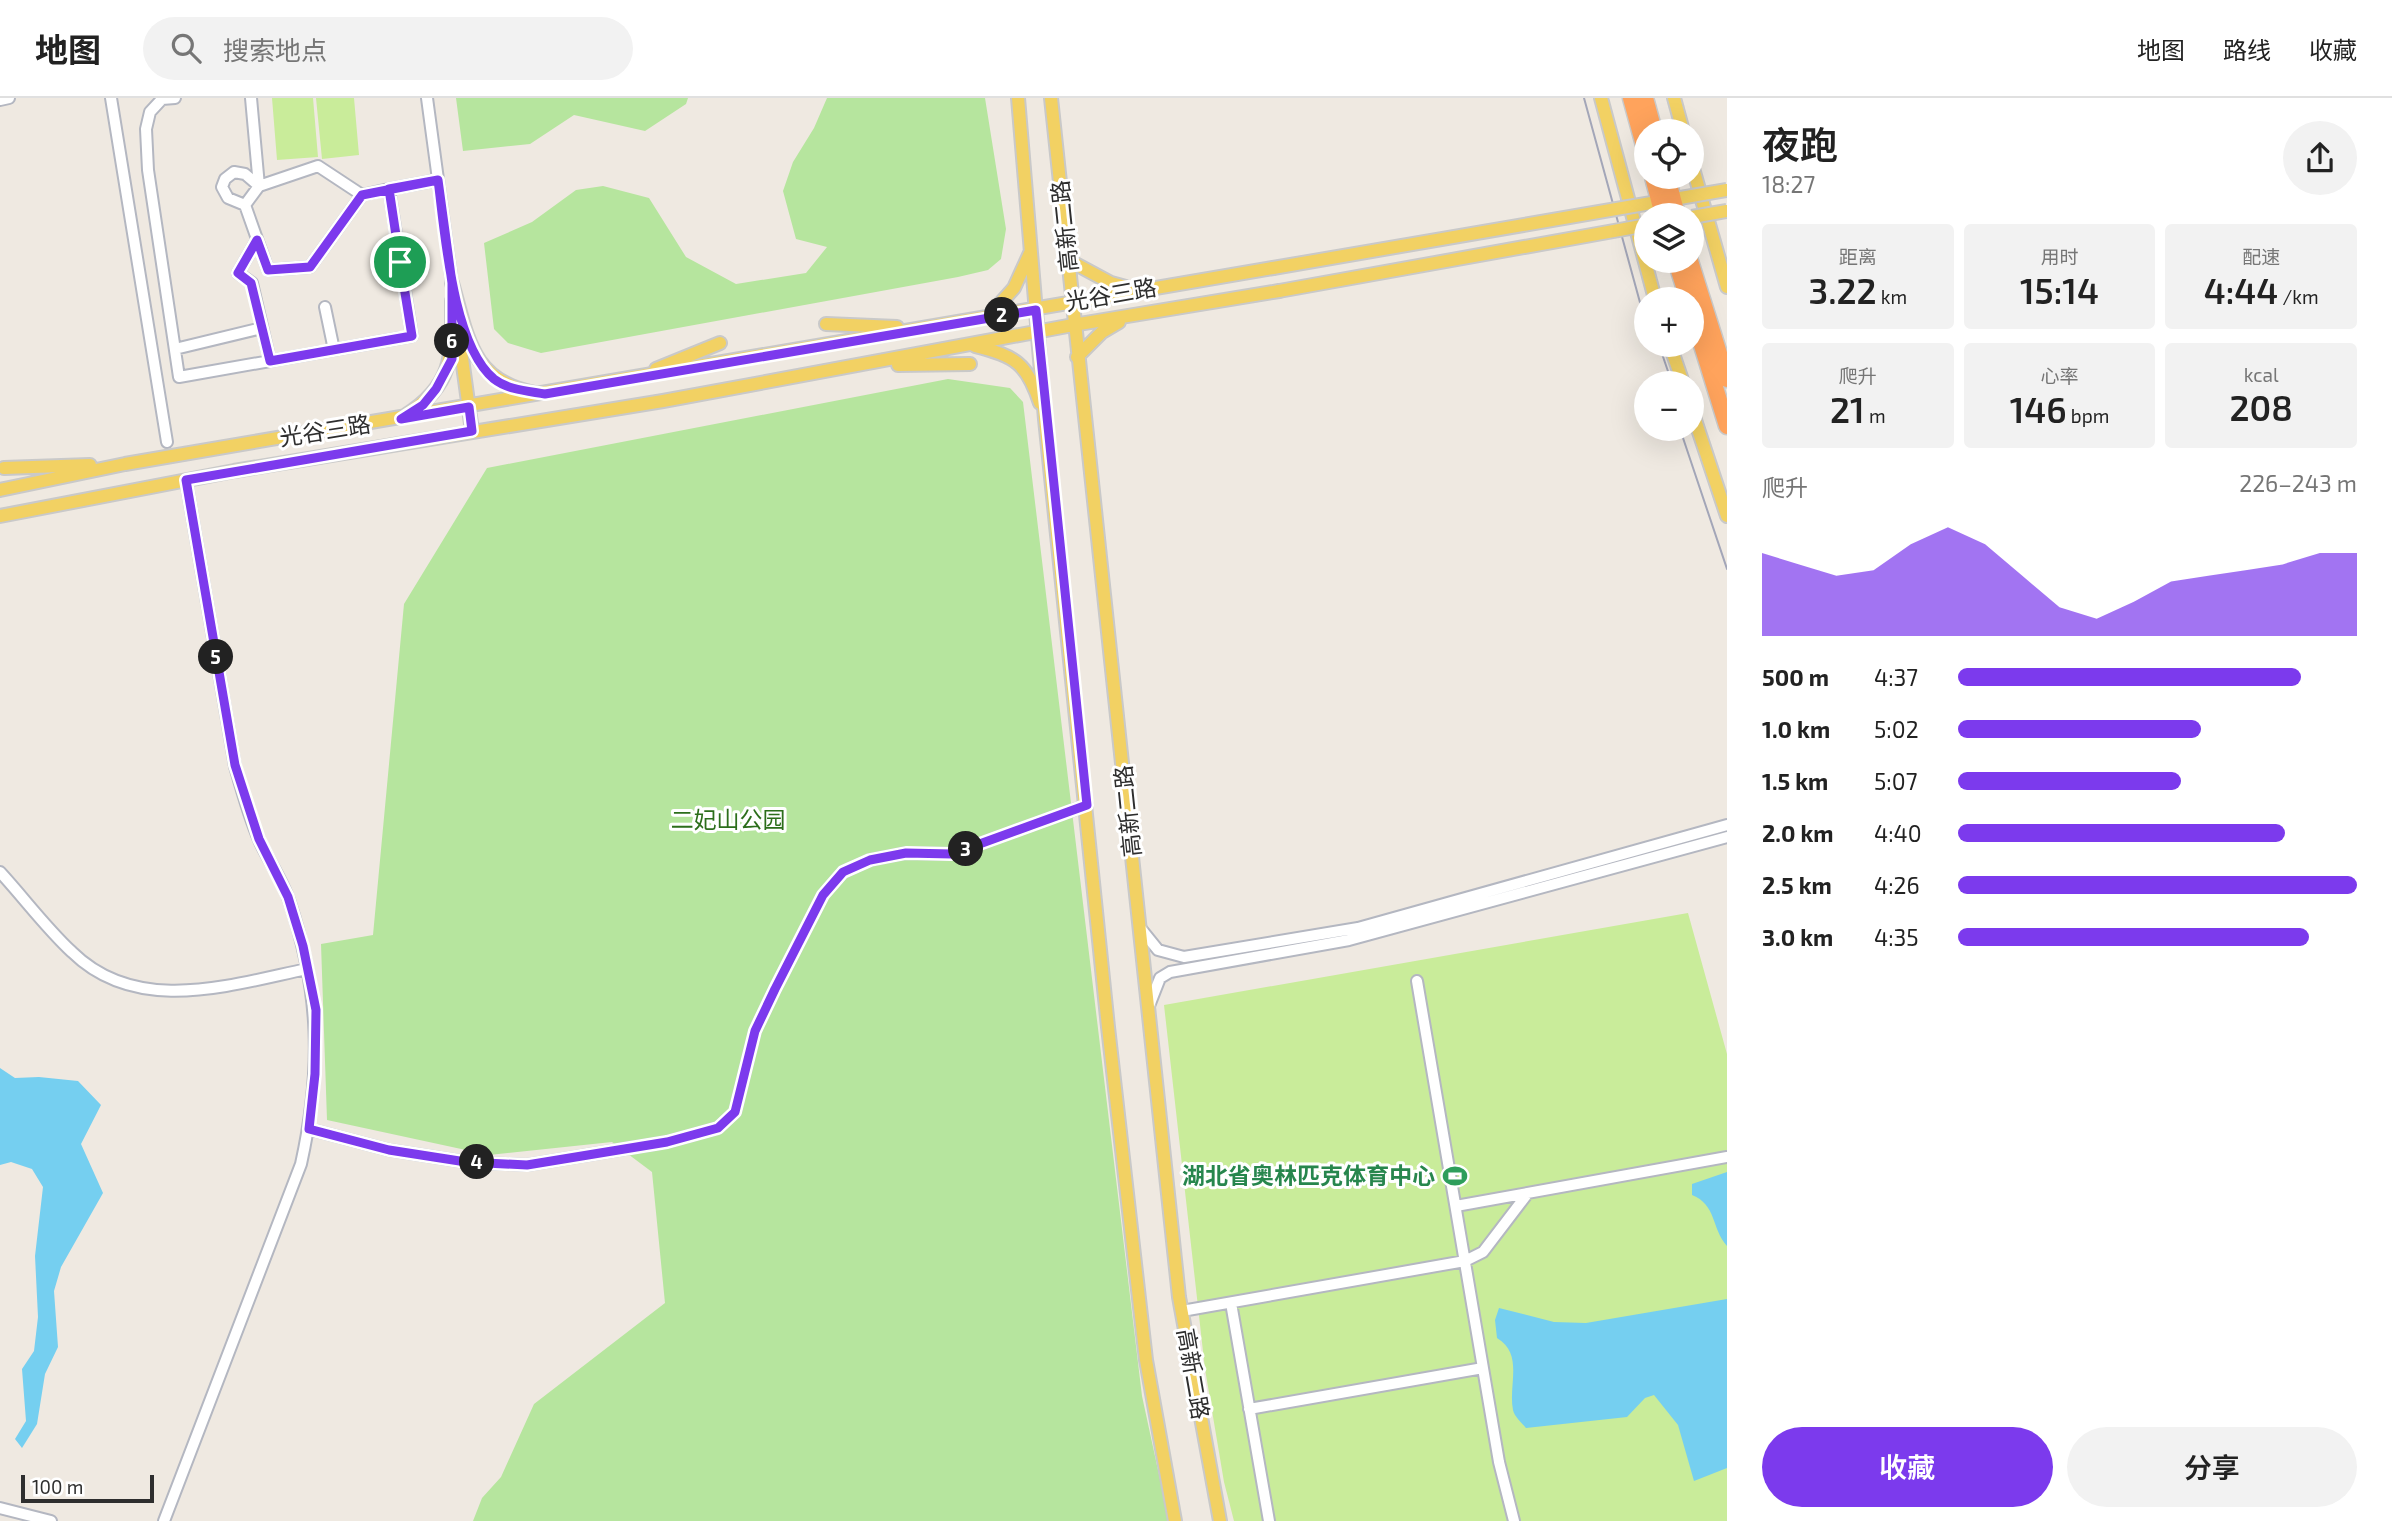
<!DOCTYPE html>
<html lang="zh">
<head>
<meta charset="utf-8">
<style>
  body { margin:0; font-family:"Exo 2","Noto Sans SC",sans-serif; background:#f2f2f2; color:#222; height:100vh; display:flex; flex-direction:column; font-size:26px; white-space:nowrap }
  * { box-sizing:border-box; margin:0 }
  p { font-size:23px; color:#767676 }
  .icon { flex:none; width:38px; height:38px; fill:none; stroke:currentColor; stroke-width:2; stroke-linecap:round; stroke-linejoin:round }
  .map { position:relative; flex:1; overflow:hidden }
  .panel { display:flex; flex-direction:column; background:#fff; width:665px }
  .panel>* { flex:none }
  .controls { position:absolute; left:1634px; top:21px; display:grid; gap:14px }
  .controls a { display:grid; place-items:center; width:70px; height:70px; border-radius:50%; background:#fff; box-shadow:0 7px 28px #0002; font-size:35px }
  .scale { position:absolute; left:21px; bottom:18px; width:133px; box-sizing:border-box; padding-left:7px; border:4px solid #2e2e2e; border-top:0; font-size:19px; line-height:24px; white-space:nowrap; color:#2e2e2e; -webkit-text-stroke:5px #fff; paint-order:stroke }
  .pin { position:absolute; display:grid; place-items:center; width:60px; height:60px; color:#fff; margin:-30px; border:4px solid #fff; border-radius:50%; box-shadow:0 2px 7px #0007 }
  .km { position:absolute; width:35px; height:35px; margin:-18px; border-radius:50%; background:#222; color:#fff; font-size:19px; line-height:35px; text-align:center }
  .round { display:grid; place-items:center; flex:none; width:74px; height:74px; border-radius:37px; background:#f2f2f2 }
  .summary { display:flex; align-items:center; justify-content:space-between; height:119px; padding:0 35px }
  h1 { font-size:38px; font-weight:600; line-height:52px }
  .metrics { display:grid; grid-template-columns:repeat(3,1fr); gap:10px; height:119px; padding:7px 35px }
  .metrics div { display:grid; align-content:center; border-radius:7px; background:#f2f2f2; text-align:center }
  .metrics b { font-size:35px; font-weight:600 }
  .metrics small { font-size:19px; font-weight:400 }
  .metrics p { font-size:19px }
  .chart { height:196px; padding:14px 35px }
  .chart p { display:flex; justify-content:space-between }
  .chart svg { width:100%; height:126px; margin-top:7px; fill:#7c3aed; opacity:.7 }
  .cta { display:flex; gap:14px; margin-top:auto; padding:14px 35px }
  .cta a { flex:1; height:80px; border-radius:42px; background:#7c3aed; color:#fff; font-size:28px; font-weight:600; line-height:80px; text-align:center }
  .cta a+a { background:#f2f2f2; color:#222 }
  ul { padding:0 35px; list-style:none; font-size:23px }
  li { display:grid; grid-template-columns:112px 84px 1fr; align-items:center; height:52px }
  li i { height:18px; border-radius:9px; background:#7c3aed }
  header { display:flex; align-items:center; gap:42px; box-sizing:border-box; height:98px; padding:0 35px; background:#fff; border-bottom:2px solid #e0e0e0 }
  header strong { font-size:33px }
  nav { display:flex; gap:38px; margin-inline-start:auto; font-size:24px }
  .search { width:490px; height:63px; background:#f2f2f2; display:flex; align-items:center; gap:18px; box-sizing:border-box; padding:0 24px; border-radius:38px; color:#767676; font-size:26px }
  main { display:flex; flex:1; min-height:0 }
  .map>svg:first-child { display:block }
  .green { fill:#b6e59e }
  .pitch { fill:#c9ec9a }
  .water { fill:#75cff0 }
  .lines { fill:none; stroke-linecap:round; stroke-linejoin:round }
  .minor-casing { stroke:#b4b7c1; stroke-width:14 }
  .major-casing { stroke:#c9c9c9; stroke-width:16 }
  .highway-casing { stroke:#c9c9c9; stroke-width:19 }
  .minor { stroke:#fff; stroke-width:10 }
  .major { stroke:#f2d163; stroke-width:12 }
  .highway { stroke:#ffa35c; stroke-width:16 }
  .tram { stroke:#a3a6b8; stroke-width:2 }
  .major-bridge-casing { stroke:#c9c9c9; stroke-width:16; stroke-linecap:butt }
  .highway-bridge-casing { stroke:#c9c9c9; stroke-width:19; stroke-linecap:butt }
  .major-bridge { stroke:#f2d163; stroke-width:12 }
  .highway-bridge { stroke:#ffa35c; stroke-width:16 }
  .route-casing { stroke:#fff; stroke-width:14 }
  .route { stroke:#7c3aed; stroke-width:9 }
  .labels { text-anchor:middle; stroke-width:6; stroke-linejoin:round; paint-order:stroke }
  .street-label { font-size:23px; fill:#2e2e2e; stroke:#fff }
  .park-label { font-size:23px; fill:#2c6e1b; stroke:#fff }
  .leisure-label { font-size:23px; font-weight:bold; fill:#27864d; stroke:#fff; text-anchor:end }
</style>
</head>
<body>
<header>
<strong>地图</strong>
<div class="search"><svg class="icon" aria-label="search" viewBox="0 0 24 24"><circle cx="10" cy="10" r="6"/><path d="M15 15l6 6"/></svg>搜索地点</div>
<nav><a>地图</a><a>路线</a><a>收藏</a></nav>
</header>
<main>
<div class="map">
<svg width="1727" height="1423" viewBox="0 0 1727 1423">
  <rect width="100%" height="100%" fill="#efe9e1"/>
  <path class="green" d="M456,0H688L686,6L645,33L574,17L530,46L463,53Z
    M827,0H985L1006,131L1001,161L988,172L958,179L541,255L508,245L494,231L484,145L532,124L576,92L603,88L649,100L686,159L736,186L806,175L827,149L796,141L783,93L793,64L814,30Z
    M948,281L1010,290L1023,304L1142,1298L1169,1423H473L482,1400L501,1379L534,1306L665,1205L652,1074L612,1044L489,1057L327,1022L321,846L373,837L404,506L487,370Z"/>
  <path class="pitch" d="M272,0H313L318,59L277,62Z
    M316,0H354L359,57L322,61Z
    M1688,815L1727,956V1423H1234L1224,1384L1205,1271L1164,907Z"/>
  <path class="water" d="M0,970L15,980L39,979L78,983L101,1007L81,1046L103,1095L61,1169L54,1193L58,1249L45,1276L37,1326L22,1350L15,1341L26,1323L22,1271L34,1253L38,1219L35,1158L43,1089L32,1071L11,1064L0,1067Z
    M1727,1074V1148C1711,1130 1717,1107 1692,1097V1086Z
    M1727,1201V1370L1694,1383L1678,1327L1654,1297L1645,1300L1627,1319L1526,1330C1522,1325 1514,1318 1513,1312C1508,1287 1524,1256 1497,1240L1495,1222L1499,1210L1554,1224L1586,1225Z"/>
  <g class="lines">
    <g class="minor-casing">
      <path id="minor" d="M111,0L167,344
        M175,0L162,1L150,14L146,31L148,72L179,279L412,238L389,91L438,82
        M251,0L259,88L318,68L362,97
        M427,0L452,185
        M0,2L9,0
        M245,107L228,100L222,89L225,81L234,74L245,76L259,88L245,107L268,172L310,169L362,97L389,91
        M257,142L238,175L252,185L270,263
        M325,209L334,252
        M175,251L262,230
        M0,774C24,800 46,830 72,854C137,918 230,887 307,871
        M1141,831L1158,852L1184,859L1358,830L1727,727
        M1417,883L1499,1364L1514,1423
        M1149,908L1160,880L1170,874L1349,842L1727,739
        M309,1031L389,1052L466,1064L527,1067L667,1044L718,1030L735,1014L755,933L775,891L823,797L843,774L870,762L906,755L952,756L1087,707
        M1456,1108L1727,1059
        M1231,1205L1269,1423
        M1182,1213L1465,1163L1483,1154L1528,1095
        M1249,1311L1483,1270
        M0,1410L51,1423
        M164,1423L301,1066C322,971 320,894 289,802C282,782 269,763 260,744C249,719 242,693 235,668L186,382"/>
    </g>
    <g class="major-casing">
      <path id="major" d="M1018,0L1045,321L1108,929L1146,1262L1175,1423
        M1051,0L1179,1199L1220,1423
        M1601,0L1655,201
        M1674,0L1683,33
        M1692,67L1727,189
        M1070,163L1111,185L1133,191
        M452,185C468,240 471,283 535,295
        M988,219L1014,190L1030,155
        M826,226L897,229
        M458,231L472,333
        M1670,247L1683,285
        M975,248C1015,258 1027,265 1040,305
        M1077,259L1102,234L1119,224
        M898,267L970,266
        M656,271L720,245
        M1692,313L1727,418
        M406,317C455,286 452,255 452,203
        M4,370L90,367
        M0,392L125,366L1273,170
        M0,418L234,373L663,303L1073,227L1279,193"/>
    </g>
    <g class="highway-casing">
      <path id="highway" d="M1631,0L1647,58
        M1645,0L1654,33
        M1676,163L1688,201
        M1690,163L1727,281
        M1692,215L1727,328"/>
    </g>
    <use href="#minor" class="minor"/>
    <use href="#major" class="major"/>
    <use href="#highway" class="highway"/>
    <path class="tram" d="M1584,0L1647,230
      M1659,247L1672,285
      M1680,331L1727,471"/>
    <g class="major-bridge-casing">
      <path id="major-bridge" d="M1692,119L1727,113
        M1273,170L1727,92
        M1279,193L1647,127"/>
    </g>
    <g class="highway-bridge-casing">
      <path id="highway-bridge" d="M1653,79L1663,117
        M1667,79L1677,117"/>
    </g>
    <use href="#major-bridge" class="major-bridge"/>
    <use href="#highway-bridge" class="highway-bridge"/>
  </g>
  <g class="lines">
    <g class="route-casing">
      <path id="route" d="M400,164L412,238L270,263L251,185L238,175L257,142L268,172L310,169L362,97L438,82C445,134 452,246 494,281C508,292 528,293 545,296L1036,212L1087,707L952,756L906,755L870,762L843,774L823,797L775,891L755,933L735,1014L718,1030L667,1044L527,1067L466,1064L389,1052L309,1031L315,976L316,912L303,848L288,799L259,741L235,667L186,382L472,333L469,309L401,321L423,307L436,291L452,261V185L438,82L389,91L400,164"/>
    </g>
    <use href="#route" class="route"/>
  </g>
  <defs>
    <g id="stadium-bare" transform="scale(1.89)"><path d="M0-5a6.5 5 0 1 0 0 10a6.5 5 0 1 0 0-10ZM-3.5-1.8h7v3.6h-7Z" fill="#2e9e5b" stroke="#fff" stroke-width="2.5" paint-order="stroke"/></g>
  </defs>
  <g fill-rule="evenodd">
    <use href="#stadium-bare" x="1455" y="1078"/>
  </g>
  <g class="labels">
    <g class="street-label">
      <text transform="translate(1065 128) rotate(-96)" y="8">高新二路</text>
      <text transform="translate(1111 197) rotate(-10)" y="8">光谷三路</text>
      <text transform="translate(325 333) rotate(-9)" y="8">光谷三路</text>
      <text transform="translate(1128 713) rotate(-96)" y="8">高新二路</text>
      <text transform="translate(1193 1276) rotate(80)" y="8">高新二路</text>
    </g>
    <g class="park-label">
      <text x="728" y="730">二妃山公园</text>
    </g>
    <g class="leisure-label">
      <text x="1435" y="1086">湖北省奥林匹克体育中心</text>
    </g>
  </g>
</svg>
<div class="controls">
<a><svg class="icon" aria-label="locate" viewBox="0 0 24 24"><circle cx="12" cy="12" r="6"/><path d="M12 2v4M12 18v4M2 12h4M18 12h4"/></svg></a>
<a><svg class="icon" aria-label="layers" viewBox="0 0 24 24"><path d="M12 4l9 5-9 5-9-5zM3 14l9 5 9-5"/></svg></a>
<a>+</a>
<a>−</a>
</div>
<div class="scale">100 m</div>
<div class="pin" style="left:400px;top:164px;background:#1e9e55"><svg class="icon" aria-label="arrive" viewBox="0 0 24 24"><path d="M6 21V4h12l-3 4 3 4H6"/></svg></div>
<b class="km" style="left:1002px;top:217px">2</b>
<b class="km" style="left:966px;top:751px">3</b>
<b class="km" style="left:477px;top:1064px">4</b>
<b class="km" style="left:216px;top:559px">5</b>
<b class="km" style="left:452px;top:243px">6</b>
</div>
<section class="panel">
<div class="summary"><div><h1>夜跑</h1><p>18:27</p></div><a class="round"><svg class="icon" aria-label="share" viewBox="0 0 24 24"><path d="M12 15V3M7 8l5-5 5 5M5 13v7h14v-7"/></svg></a></div>
<div class="metrics">
<div><p>距离</p><b>3.22<small> km</small></b></div>
<div><p>用时</p><b>15:14</b></div>
<div><p>配速</p><b>4:44<small> /km</small></b></div>
</div>
<div class="metrics">
<div><p>爬升</p><b>21<small> m</small></b></div>
<div><p>心率</p><b>146<small> bpm</small></b></div>
<div><p>kcal</p><b>208</b></div>
</div>
<div class="chart"><p><span>爬升</span>226–243 m</p>
<svg viewBox="0 0 160 44" preserveAspectRatio="none"><path d="M0 44V15L10 19L20 23L30 21L40 12L50 6L60 12L70 23L80 34L90 38L100 32L110 25L120 23L130 21L140 19L150 15L160 15V44z"/></svg>
</div>
<ul>
<li><b>500 m</b>4:37<i style="width:86%"></i></li>
<li><b>1.0 km</b>5:02<i style="width:61%"></i></li>
<li><b>1.5 km</b>5:07<i style="width:56%"></i></li>
<li><b>2.0 km</b>4:40<i style="width:82%"></i></li>
<li><b>2.5 km</b>4:26<i style="width:100%"></i></li>
<li><b>3.0 km</b>4:35<i style="width:88%"></i></li>
</ul>
<div class="cta"><a>收藏</a><a>分享</a></div>
</section>
</main>
</body>
</html>
